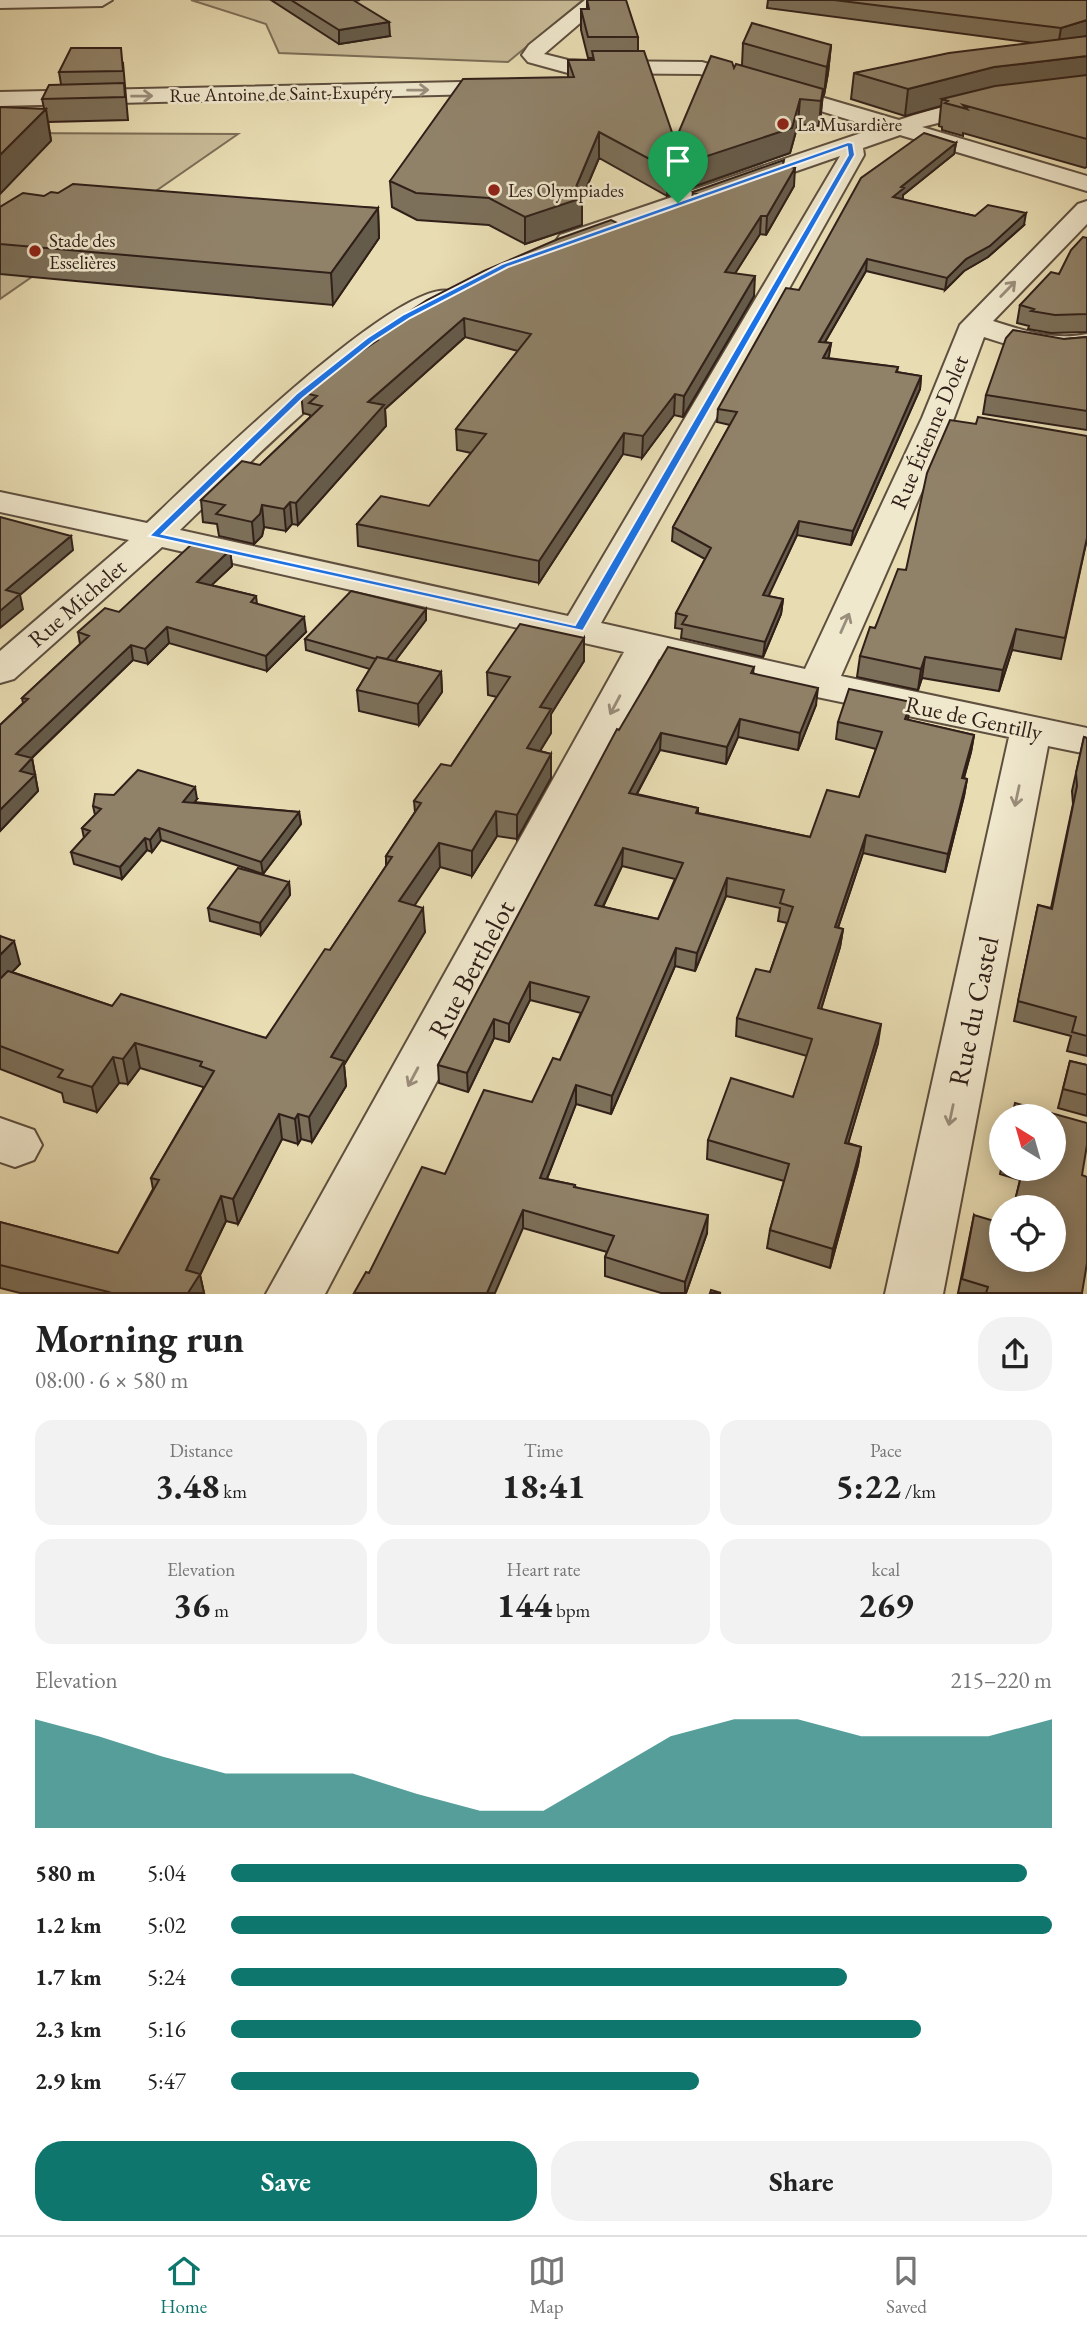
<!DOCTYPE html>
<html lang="en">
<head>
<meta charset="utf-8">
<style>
  body { margin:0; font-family:"EB Garamond",serif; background:#f2f2f2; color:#222; height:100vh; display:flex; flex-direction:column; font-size:26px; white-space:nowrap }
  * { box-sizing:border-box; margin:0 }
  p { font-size:23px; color:#767676 }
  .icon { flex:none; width:38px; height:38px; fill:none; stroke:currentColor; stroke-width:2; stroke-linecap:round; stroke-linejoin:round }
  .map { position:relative; height:1294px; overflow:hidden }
  .drawer { display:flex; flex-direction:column; background:#fff; flex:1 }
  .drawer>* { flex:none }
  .needle { width:46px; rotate:323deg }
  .buttons { position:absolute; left:989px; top:1104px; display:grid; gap:14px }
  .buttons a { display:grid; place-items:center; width:77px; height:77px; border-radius:50%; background:#fff; box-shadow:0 4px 18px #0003; font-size:35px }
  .pin { position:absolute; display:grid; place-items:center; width:60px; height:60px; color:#fff; margin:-72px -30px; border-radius:50% 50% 50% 0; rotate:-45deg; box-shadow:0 0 7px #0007 }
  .pin .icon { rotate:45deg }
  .round { display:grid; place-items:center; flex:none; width:74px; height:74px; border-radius:28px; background:#f2f2f2 }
  .head { display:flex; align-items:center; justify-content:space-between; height:119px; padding:0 35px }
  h1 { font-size:38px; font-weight:700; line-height:52px }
  .metrics { display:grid; grid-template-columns:repeat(3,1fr); gap:10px; height:119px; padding:7px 35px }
  .metrics div { display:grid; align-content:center; border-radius:18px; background:#f2f2f2; text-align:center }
  .metrics b { font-size:35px; font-weight:700 }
  .metrics small { font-size:19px; font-weight:400 }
  .metrics p { font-size:19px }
  .chart { height:196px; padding:14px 35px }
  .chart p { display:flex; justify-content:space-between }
  .chart svg { width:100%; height:126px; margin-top:7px; fill:#0f766e; opacity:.7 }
  .action { display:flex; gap:14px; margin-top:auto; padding:14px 35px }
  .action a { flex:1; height:80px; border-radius:28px; background:#0f766e; color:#fff; font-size:28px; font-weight:700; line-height:80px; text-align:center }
  .action a+a { background:#f2f2f2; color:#222 }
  ul { padding:0 35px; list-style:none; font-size:23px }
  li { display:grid; grid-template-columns:112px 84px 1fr; align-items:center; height:52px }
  li i { height:18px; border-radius:9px; background:#0f766e }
  .tabs { display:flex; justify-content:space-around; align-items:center; height:98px; border-top:2px solid #e0e0e0; background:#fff; font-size:19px; color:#767676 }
  .tabs a { display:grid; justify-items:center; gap:4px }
  .tabs .active { color:#0f766e }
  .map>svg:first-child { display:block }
  .green { fill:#c9bc98; stroke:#7c6e58; stroke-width:2 }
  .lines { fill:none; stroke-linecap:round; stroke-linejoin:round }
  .minor-casing { stroke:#5e4f3f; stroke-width:4 }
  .minor { fill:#f0e8cd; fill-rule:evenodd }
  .wall { fill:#7c705a; stroke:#302019; stroke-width:2; fill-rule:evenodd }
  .shaded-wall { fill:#655b4a; stroke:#302019; stroke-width:2 }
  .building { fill:#908269; stroke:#302019; stroke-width:2; fill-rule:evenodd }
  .oneway { stroke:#9a8e7c }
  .route { fill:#1a73e8; stroke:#fff; stroke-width:2; fill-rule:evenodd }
  .poi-dot { fill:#8f2418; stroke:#f0e8cd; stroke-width:2.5 }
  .labels { text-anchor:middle; stroke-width:5; stroke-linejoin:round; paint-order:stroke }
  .far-street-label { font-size:19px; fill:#302019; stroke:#f0e8cd }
  .far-poi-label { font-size:19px; fill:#302019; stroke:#f0e8cd; text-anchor:start }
  .street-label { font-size:23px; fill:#302019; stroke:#f0e8cd }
  .near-street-label { font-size:28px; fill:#302019; stroke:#f0e8cd }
</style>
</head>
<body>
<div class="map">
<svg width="1087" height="1294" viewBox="0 0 1087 1294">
  <rect width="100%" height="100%" fill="#e8dcb2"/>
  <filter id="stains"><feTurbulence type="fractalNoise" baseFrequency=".00286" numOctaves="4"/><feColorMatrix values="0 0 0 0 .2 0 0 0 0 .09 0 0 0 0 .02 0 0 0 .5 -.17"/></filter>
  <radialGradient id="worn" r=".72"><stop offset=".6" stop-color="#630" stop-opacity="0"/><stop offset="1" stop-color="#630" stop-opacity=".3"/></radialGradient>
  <path class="green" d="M191,0H583L508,62L279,53L266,24Z
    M0,133L238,134L0,299Z"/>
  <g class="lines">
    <g class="minor-casing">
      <path id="minor" d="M0,0H112L102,6L0,8Z
        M585,0H607L544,54L568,60L590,61L702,62L899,120C960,99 1023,92 1087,84V98L990,110L922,127L1087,176V191L900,135L863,148L864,155L601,623L805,669L922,418L960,325L1078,204L1087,201V224L993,321C1025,331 1054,341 1087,334V352C1052,359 1018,348 984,337L954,418L841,676L1087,728V754L1048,746L943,1294H885L1009,737L817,697L659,659L325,1294H266L624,652L162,547L14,679L0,683V651L129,540L0,512V492L147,523C192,481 397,278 450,291L454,297L450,303C346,366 266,446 180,530L568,616L840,156L578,247L569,249L560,247L556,241L560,235L876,128L700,74L568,73L528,62L522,55L529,45Z
        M507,81L515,83L518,88L515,93L0,106V92Z
        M0,1118L34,1130L42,1145L34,1160L15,1167L0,1162Z"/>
    </g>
    <use href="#minor" class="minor"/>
  </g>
  <path class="wall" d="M271,0H360L354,1L390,36L339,44Z
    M587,0L638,37V51L675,141L734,68L742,65L743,43L831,45L828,73L824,95H823L819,126L798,124L790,153L667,196L599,158L582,198V225L525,244L489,225L417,220L392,207L390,181L568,77V60H592V58H588L581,30V9H587Z
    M768,0H1087V167L1085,168L963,133V136L942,130V127L939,126L941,106L905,116L851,99L854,73L1034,43L767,8Z
    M123,63L128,120L48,122L51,141L42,99L61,84L59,72Z
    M956,143L954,154L903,195V200L975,216L1024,225L988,257L964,271L945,290L866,271L825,342L831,343L828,358L898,367L897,372L921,376L920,389L851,545L797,535L768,596L783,599L781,614L763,657L681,638L682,629L675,628L676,613L705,559L672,541L673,527L730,425L717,422L718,409L799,290Z
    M784,166L794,186L766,235L760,234L735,273L754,296L683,417L674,415L642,458L623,454L539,583L358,546L357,524L429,506L471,453L457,450L456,429L518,351L465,337L385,409L386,426L298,525L292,524L286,531L264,527L262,536L254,544L219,536L217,524L203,522L201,500L260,465L310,417V415L303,413L301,392L375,342V338L396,324L395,321L619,224L692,199L693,192Z
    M58,193L378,208L379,238L333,305L0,274V207Z
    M1087,238V332L1051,333L1028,329L1029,326L1017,323L1020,305L1059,274Z
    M1087,337V430L983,414L986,395L1064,339Z
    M976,424L1087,539L1061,659L1012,650L999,691L922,678L918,690L857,677L860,656L906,570Z
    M230,550L232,566L211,585L256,596L257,604L306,632L267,671L169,643L148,664L133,660L32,758L38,791L0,831V725L23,703L22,698L80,644L78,632L119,612Z
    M426,609V620L395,661L441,672L442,692L419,725L359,711L357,690L370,669L306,650L305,639Z
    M584,638V661L551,714V733L540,751L551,754V778L517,839L497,836L472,876L440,867L414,905L425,932L344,1065L346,1086L312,1142L301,1139L298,1144L282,1139L238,1224L226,1221L200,1275L204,1293H20L0,1288V1222L118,1253L153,1189L151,1178L203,1089V1087L140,1068L128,1084L119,1083L97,1112L64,1102L62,1093L0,1069V936L20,964L12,972L112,1006L266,1038L330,950L386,866V856L415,812L414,801L451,766L497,697L488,695L487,672Z
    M754,667L753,673L816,705L798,750L738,737L726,764L660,750L637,794L698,808V813L810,837L859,797L876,749L836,739L838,722L908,720L974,735L971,752L964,778L967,779L964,796L945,872L863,853L838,928L843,929L840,947L821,1009L878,1043L848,1143L861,1147L858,1165L830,1268L767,1248L770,1230L784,1181L707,1159L708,1140L793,1097L807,1056L736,1036L737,1018L770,972L787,923L778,921L780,908L726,896L695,971L675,966L611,1114L576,1104L547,1179L575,1185V1187L707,1233L686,1293H661L605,1276V1257L607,1252L523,1228L369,1273L445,1174L532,1102L560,1060L581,1013L530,1000L509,1042L494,1038L468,1092L439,1083L438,1065L619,730ZM622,866L675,879L658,919L603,907Z
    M1084,737L1087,738V1056L1067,1051L1071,1036L1014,1021L1038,905L1051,908L1073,804L1072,791Z
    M114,795L197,799L194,802L299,812L301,824L263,874L161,840L152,852L147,850L122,879L74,864L71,852L84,838L82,828L95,815L93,806Z
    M289,882L290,895L261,935L210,921L208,908Z
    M1070,1061L1087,1065V1116L1058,1108Z
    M1001,1169H1054L1082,1175V1293H958L974,1215L1001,1260L1020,1180L1000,1174Z"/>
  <path class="shaded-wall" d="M1087,20V36L1058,46L1061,28Z
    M389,22L390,36L339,44V30Z
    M831,45L828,73L824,95L827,67Z
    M1087,56V81L948,101L942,99L941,106L905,116L908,89L994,67Z
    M823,89L821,114L819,126L821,101Z
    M800,99L798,124L790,153L667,196L668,169Z
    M46,109L51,141L0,194V155Z
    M599,132V158L582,198V225L525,244V217L573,194Z
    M956,143L954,154L903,195V200L893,197L901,187Z
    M795,168L794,186L766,235L767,216Z
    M378,208L379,238L333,305L331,273Z
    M1026,213L1024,225L988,257L964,271L945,290L947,278L966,259Z
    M761,216L760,234L724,291L725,272Z
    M867,259L866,271L818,354L819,342Z
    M755,276L754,296L683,417L684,396Z
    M464,318L465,337L385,409L386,426L298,525L296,503L368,402Z
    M831,343L829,356L822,370L823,358Z
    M921,376L920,389L851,545L853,531Z
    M675,394L674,415L642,458L643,436Z
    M624,433L623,454L539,583V561Z
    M290,502L292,524L286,531L284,509Z
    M262,505L264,527L262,536L254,544L252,522Z
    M799,521L797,535L762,610L763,595Z
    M71,536L73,550L20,595L23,609L0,628V611L6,590Z
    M230,550L232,566L199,597L197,582Z
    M783,599L781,614L763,657L765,642Z
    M426,609V620L386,673L385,661Z
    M304,617L306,632L267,671L266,656Z
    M167,627L169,643L148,664L145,649Z
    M1016,629L1012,650L999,691L1003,670Z
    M584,638V661L551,714V733L527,772V748L540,707Z
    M131,645L133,660L19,770L16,754Z
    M925,657L922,678L918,690L921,669Z
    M441,672L442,692L419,725L418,704Z
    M818,688L816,705L798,750L800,733Z
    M911,702L908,719L902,736L905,719Z
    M740,719L738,737L726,764L727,747Z
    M661,733L660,750L628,810L629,793Z
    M974,735L971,752L959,795L962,778Z
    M551,754V778L517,839V815Z
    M32,758L38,791L0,831V810L20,771Z
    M967,779L964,796L945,872L948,854Z
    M195,787L197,799L185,814L183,802Z
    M496,811L497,836L472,876V851Z
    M299,812L301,824L263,874L261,862Z
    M159,828L161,840L152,852L150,840Z
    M866,835L863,853L832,945L835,927Z
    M145,838L147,850L122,879L120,867Z
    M439,843L440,867L401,926L399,901Z
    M623,848L622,866L595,923V905Z
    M727,878L726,896L695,971L697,953Z
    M289,882L290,895L261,935L260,923Z
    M423,908L425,932L344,1065L346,1086L312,1142L309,1117L331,1057Z
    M843,929L840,947L816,1026L818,1008Z
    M14,941L20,964L0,985V955Z
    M676,948L675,966L611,1114L612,1096Z
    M530,982V1000L509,1042V1024Z
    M494,1019V1038L468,1092L467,1073Z
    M881,1024L878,1043L843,1161L845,1143Z
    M135,1043L140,1068L128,1084L123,1059Z
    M113,1057L119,1083L97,1112L92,1087Z
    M576,1085V1104L540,1196V1178Z
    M279,1114L282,1139L238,1224L233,1199Z
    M298,1114L301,1139L298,1144L295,1119Z
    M861,1147L858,1165L830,1268L833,1249Z
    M221,1196L226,1221L200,1275L204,1293H188L186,1270Z
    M523,1210V1228L495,1293H487Z
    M708,1215L707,1233L686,1293H685V1282Z"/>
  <path class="building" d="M291,0H353L389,22L339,30Z
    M587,0H626L638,37H588L581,9H589Z
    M834,0H1087V20L1061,28Z
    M752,23L831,45L827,67L743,43Z
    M1087,36V56L994,67L908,89L854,73L949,53Z
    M71,48H121L123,71L59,72Z
    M592,51H644L675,141L711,56L732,62L734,68L736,64L823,89L821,101L800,99L792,128L668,169L599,132L573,194L582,198L525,217L489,198L416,193L390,181L463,79L574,77L568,60H594Z
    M1087,75V139L963,105L967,109L945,103L948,101L942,99L995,86Z
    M124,83L125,97L42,99L49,85Z
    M0,107L46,109L0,155Z
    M924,133L956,143L901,187L904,188L893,197L975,216L988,205L1026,213L990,246L966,259L947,278L867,259L819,342L831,343L823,358L898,367L896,372L921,376L853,531L799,521L763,595L783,599L765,642L682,624L687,616L676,613L711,548L673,527L737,412L718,409L786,288L799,290L861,178Z
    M784,160L783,165L795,168L767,216H761L725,272L755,276L684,396L675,394L643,436L624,433L539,561L357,524L381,496L429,506L486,434L456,429L531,334L464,318L368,402L384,405L296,503L290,502L284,509L262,505L260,514L252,522L216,514L225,505L201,500L242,461L260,465L322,406L309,403L317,396L301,392L378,340L375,338L399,322L395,321L427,300L484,271L558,239L611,220L619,224L701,196L693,192Z
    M73,184L378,208L331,273L0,244V207L23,193L44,196L51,192L58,193Z
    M1083,237L1087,238V314L1055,315L1031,311L1034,309L1020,305L1051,272L1059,274L1071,250Z
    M1013,330L1064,339L1087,337V411L986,395L1006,338Z
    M978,417L1087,436V538L1065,638L1016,629L1003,670L925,657L921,669L860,656L870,627L875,628L898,569L906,570L927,473L950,420L976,424Z
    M0,517L71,536L6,590L20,594L0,611Z
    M194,542L230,550L197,582L256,596L251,602L304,617L266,656L167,627L145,649L131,645L16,754L32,758L20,771L35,775L0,810V725L28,699L22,698L89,636L78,632L105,608L119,612Z
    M351,591L426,609L387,659L377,657L376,659L305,639Z
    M520,624L584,638L540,707L551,709L527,748L551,754L517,815L496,811L472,851L439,843L399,901L423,908L331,1057L344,1061L309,1117L298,1114L295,1119L279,1114L233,1199L221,1196L186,1270L200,1274L188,1293H108L109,1292L0,1265V1222L118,1253L159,1180L151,1178L214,1071L200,1066L202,1062L135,1043L123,1059L113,1057L92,1087L58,1077L63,1070L0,1046V979L8,971L112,1006L121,994L266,1038L325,949L330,950L392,857L386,856L421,803L414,801L441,764L451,766L510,677L487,672Z
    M668,647L754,667L751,673L818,688L800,733L740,719L727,747L661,733L629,793L698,808L696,813L810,837L827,790L859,797L882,732L838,722L849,689L911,702L905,719L974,735L962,778L967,779L948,854L866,835L835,927L843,929L818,1008L881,1024L845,1143L861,1147L833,1249L770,1230L789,1164L708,1140L731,1078L793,1097L812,1039L737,1018L756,969L770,972L793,907L780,903L784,890L727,878L697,953L676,948L612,1096L576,1085L540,1178L575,1185L574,1187L708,1215L685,1282L605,1257L614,1236L523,1210L487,1293H354L366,1272L369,1273L422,1167L445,1174L484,1090L532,1102L553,1058L560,1060L589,997L530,982L509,1024L494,1019L467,1073L438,1065L617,729L619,730ZM623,848L683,863L658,919L595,905Z
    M377,657L441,672L418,704L357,690Z
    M1084,737L1087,738V1036L1072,1032L1076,1017L1018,1001L1038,905L1052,909L1077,786L1076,773Z
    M138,770L195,787L183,802L299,812L261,862L159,828L150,840L145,838L120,867L71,852L90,831L82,828L101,809L93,806L95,794L114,795Z
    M238,868L289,882L260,923L208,908Z
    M0,936L14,941L0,955Z
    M1070,1061L1087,1065V1095L1063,1089Z
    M1015,1103L1087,1123V1145L1082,1175L1087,1177V1263L1082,1293H986L988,1287L962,1279L974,1215L1001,1223V1260H1054V1208H1013L1023,1169H1054V1116H1012Z
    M711,1290L721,1293H710Z"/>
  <defs><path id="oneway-shaft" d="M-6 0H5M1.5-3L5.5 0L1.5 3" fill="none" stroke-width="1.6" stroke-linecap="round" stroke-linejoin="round" transform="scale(1.75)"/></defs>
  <g class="oneway">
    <use href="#oneway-shaft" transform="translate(418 90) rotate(-1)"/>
    <use href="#oneway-shaft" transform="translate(142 96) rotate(-1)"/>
    <use href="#oneway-shaft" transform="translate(1008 289) rotate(-46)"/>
    <use href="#oneway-shaft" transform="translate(845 623) rotate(-66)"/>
    <use href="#oneway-shaft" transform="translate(615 705) rotate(118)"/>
    <use href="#oneway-shaft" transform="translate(1017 796) rotate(102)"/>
    <use href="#oneway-shaft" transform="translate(413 1077) rotate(118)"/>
    <use href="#oneway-shaft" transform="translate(951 1115) rotate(102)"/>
  </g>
  <path class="route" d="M848,142L853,143L855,155L583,631L149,536L296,394L367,338L404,314L502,264ZM847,147L848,155L575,625L162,534L303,398L373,342L410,318L508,267Z"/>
  <g class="poi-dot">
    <circle cx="783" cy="124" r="7"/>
    <circle cx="494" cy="190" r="7"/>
    <circle cx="35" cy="251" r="7"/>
  </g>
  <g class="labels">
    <g class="far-street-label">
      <text transform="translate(281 93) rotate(-1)" y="7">Rue Antoine de Saint-Exupéry</text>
    </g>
    <g class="far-poi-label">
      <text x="797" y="131">La Musardière</text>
      <text x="508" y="197">Les Olympiades</text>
      <text x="49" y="247">Stade des<tspan x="49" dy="22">Esselières</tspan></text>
    </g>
    <g class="street-label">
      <text transform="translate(929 432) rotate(-67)" y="8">Rue Étienne Dolet</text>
      <text transform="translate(77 603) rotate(-41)" y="8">Rue Michelet</text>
      <text transform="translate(974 718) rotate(12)" y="8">Rue de Gentilly</text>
    </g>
    <g class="near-street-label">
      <text transform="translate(471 969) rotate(-62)" y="10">Rue Berthelot</text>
      <text transform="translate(973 1011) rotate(-78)" y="10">Rue du Castel</text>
    </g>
  </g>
  <rect width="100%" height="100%" filter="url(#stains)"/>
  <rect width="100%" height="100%" fill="url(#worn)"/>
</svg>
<div class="buttons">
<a><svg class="needle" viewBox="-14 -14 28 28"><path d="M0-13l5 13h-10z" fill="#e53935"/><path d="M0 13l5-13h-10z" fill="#767676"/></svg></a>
<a><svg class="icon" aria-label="locate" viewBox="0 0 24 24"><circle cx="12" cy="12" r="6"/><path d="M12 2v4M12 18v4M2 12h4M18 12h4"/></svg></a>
</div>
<div class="pin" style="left:678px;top:203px;background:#1e9e55"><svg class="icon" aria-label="arrive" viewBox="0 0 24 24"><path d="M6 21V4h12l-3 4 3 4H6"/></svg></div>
</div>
<section class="drawer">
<div class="head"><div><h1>Morning run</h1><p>08:00 · 6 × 580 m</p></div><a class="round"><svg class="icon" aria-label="share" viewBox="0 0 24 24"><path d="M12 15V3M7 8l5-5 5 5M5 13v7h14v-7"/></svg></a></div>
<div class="metrics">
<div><p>Distance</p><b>3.48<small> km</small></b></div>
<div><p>Time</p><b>18:41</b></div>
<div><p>Pace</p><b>5:22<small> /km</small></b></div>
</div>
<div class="metrics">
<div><p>Elevation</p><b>36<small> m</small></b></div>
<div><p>Heart rate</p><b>144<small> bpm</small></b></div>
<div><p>kcal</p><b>269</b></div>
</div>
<div class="chart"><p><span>Elevation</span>215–220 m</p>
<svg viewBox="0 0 160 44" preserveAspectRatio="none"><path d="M0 44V6L10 12L20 19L30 25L40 25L50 25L60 32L70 38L80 38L90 25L100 12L110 6L120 6L130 12L140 12L150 12L160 6V44z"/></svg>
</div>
<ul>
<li><b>580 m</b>5:04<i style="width:97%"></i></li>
<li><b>1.2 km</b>5:02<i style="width:100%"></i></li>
<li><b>1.7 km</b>5:24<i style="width:75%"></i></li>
<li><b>2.3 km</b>5:16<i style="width:84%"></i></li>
<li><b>2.9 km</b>5:47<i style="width:57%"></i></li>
</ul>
<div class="action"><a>Save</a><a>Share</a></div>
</section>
<nav class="tabs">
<a class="active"><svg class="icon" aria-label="home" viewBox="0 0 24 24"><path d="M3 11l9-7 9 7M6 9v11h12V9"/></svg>Home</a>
<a><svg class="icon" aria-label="map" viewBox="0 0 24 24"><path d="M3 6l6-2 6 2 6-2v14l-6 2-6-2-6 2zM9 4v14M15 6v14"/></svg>Map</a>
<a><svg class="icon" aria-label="saved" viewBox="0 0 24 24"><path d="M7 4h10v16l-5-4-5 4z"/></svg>Saved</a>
</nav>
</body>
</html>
